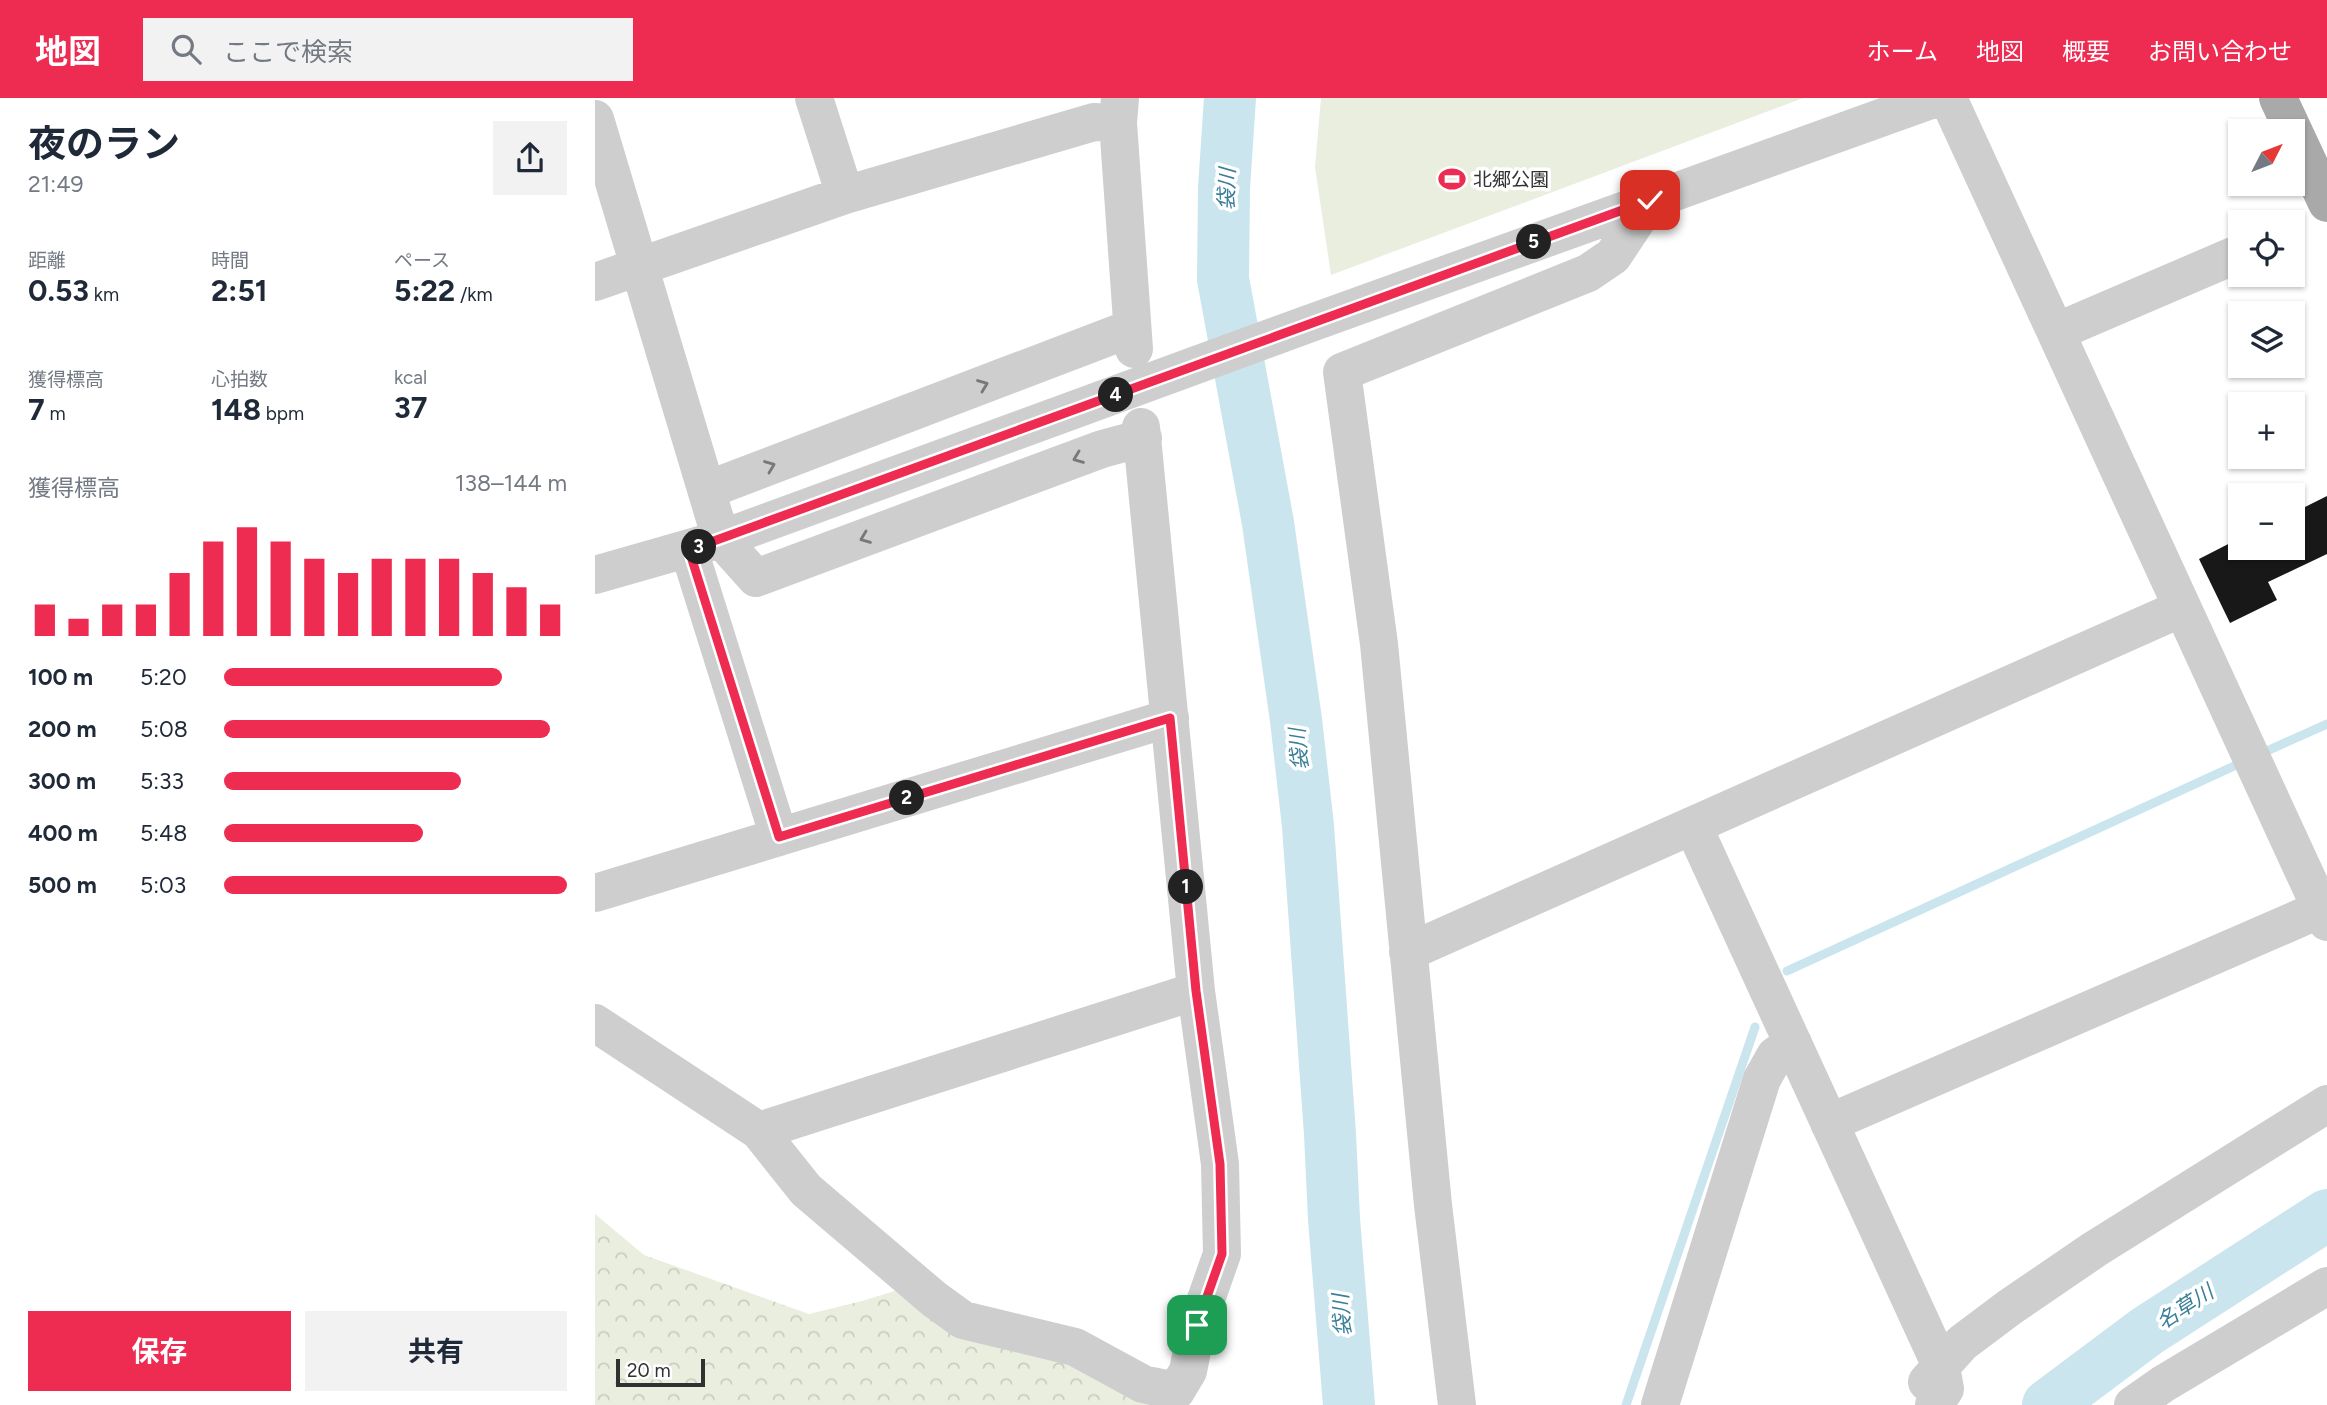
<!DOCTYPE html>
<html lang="ja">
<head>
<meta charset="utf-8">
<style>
  body { margin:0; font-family:Figtree,"Noto Sans JP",sans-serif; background:#f2f2f3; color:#1f2937; height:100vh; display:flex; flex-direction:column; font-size:26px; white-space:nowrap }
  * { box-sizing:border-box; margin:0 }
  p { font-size:23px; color:#747a83 }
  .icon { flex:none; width:38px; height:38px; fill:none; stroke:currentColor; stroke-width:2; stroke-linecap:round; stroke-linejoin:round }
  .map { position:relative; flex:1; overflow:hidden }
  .details { display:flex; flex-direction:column; background:#fff; width:595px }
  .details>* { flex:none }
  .needle { width:46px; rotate:48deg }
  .controls { position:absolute; left:1633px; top:21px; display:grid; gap:14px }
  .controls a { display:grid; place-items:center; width:77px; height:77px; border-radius:0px; background:#fff; box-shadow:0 2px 5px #0004; font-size:35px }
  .scale { position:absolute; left:21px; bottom:18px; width:89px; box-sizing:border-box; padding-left:7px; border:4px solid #313131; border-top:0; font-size:19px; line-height:24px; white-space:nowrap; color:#313131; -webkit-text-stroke:5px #fff; paint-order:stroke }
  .pin { position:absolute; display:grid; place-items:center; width:60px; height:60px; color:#fff; margin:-30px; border-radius:14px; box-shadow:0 4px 10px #0006 }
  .km { position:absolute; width:35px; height:35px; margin:-18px; border-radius:50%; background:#222; color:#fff; font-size:19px; line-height:35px; text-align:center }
  .round { display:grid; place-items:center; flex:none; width:74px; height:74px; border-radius:0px; background:#f2f2f3 }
  .overview { display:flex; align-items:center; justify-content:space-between; height:119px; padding:0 28px }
  h1 { font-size:38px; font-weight:700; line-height:52px }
  .figures { display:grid; grid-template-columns:repeat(3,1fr); gap:10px; height:119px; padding:7px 28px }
  .figures div { display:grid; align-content:center }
  .figures b { font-size:30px; font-weight:700 }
  .figures small { font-size:19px; font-weight:400 }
  .figures p { font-size:19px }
  .chart { height:196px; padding:14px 28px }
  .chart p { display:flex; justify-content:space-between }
  .chart svg { width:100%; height:126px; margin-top:7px; stroke:#ee2c52; stroke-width:6 }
  .primary-button { display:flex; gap:14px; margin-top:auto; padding:14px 28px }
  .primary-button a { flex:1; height:80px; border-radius:0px; background:#ee2c52; color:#fff; font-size:28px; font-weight:700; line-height:80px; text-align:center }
  .primary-button a+a { background:#f2f2f3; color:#1f2937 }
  ul { padding:0 28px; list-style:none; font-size:23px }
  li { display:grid; grid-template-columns:112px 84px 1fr; align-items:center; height:52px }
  li i { height:18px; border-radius:9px; background:#ee2c52 }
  header { display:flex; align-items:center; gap:42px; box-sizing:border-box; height:98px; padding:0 35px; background:#ee2c52; color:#fff }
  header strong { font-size:33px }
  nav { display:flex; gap:38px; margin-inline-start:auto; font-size:24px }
  .search { width:490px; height:63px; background:#f2f2f3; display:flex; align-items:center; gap:18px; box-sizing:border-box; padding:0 24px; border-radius:0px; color:#747a83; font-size:26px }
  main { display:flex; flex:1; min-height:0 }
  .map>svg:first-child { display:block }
  .grass { fill:#e9eede }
  .forest { fill:url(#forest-crowns) }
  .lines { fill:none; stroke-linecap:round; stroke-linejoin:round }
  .stream { stroke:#cae5ee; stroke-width:9 }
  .river { stroke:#cae5ee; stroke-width:52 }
  .building { fill:#181818 }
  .minor { stroke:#cecece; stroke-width:38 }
  .major { stroke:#a9a9a9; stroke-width:38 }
  .oneway { stroke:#787878 }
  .route-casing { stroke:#fff; stroke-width:14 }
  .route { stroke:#ee2c52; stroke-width:9 }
  .labels { text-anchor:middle; stroke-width:7; stroke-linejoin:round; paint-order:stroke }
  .poi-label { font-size:19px; fill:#313131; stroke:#fff; text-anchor:start }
  .water-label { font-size:21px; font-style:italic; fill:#397f98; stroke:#fff }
</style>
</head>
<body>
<header>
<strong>地図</strong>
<div class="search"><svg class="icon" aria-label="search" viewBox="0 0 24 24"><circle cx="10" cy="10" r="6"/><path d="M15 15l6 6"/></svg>ここで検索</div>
<nav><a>ホーム</a><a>地図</a><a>概要</a><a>お問い合わせ</a></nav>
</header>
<main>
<section class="details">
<div class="overview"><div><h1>夜のラン</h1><p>21:49</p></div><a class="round"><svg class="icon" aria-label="share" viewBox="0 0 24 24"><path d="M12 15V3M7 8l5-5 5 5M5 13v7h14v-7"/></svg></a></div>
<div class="figures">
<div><p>距離</p><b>0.53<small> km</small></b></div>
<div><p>時間</p><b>2:51</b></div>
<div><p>ペース</p><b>5:22<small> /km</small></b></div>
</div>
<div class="figures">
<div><p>獲得標高</p><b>7<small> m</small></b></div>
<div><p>心拍数</p><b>148<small> bpm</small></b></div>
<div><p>kcal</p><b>37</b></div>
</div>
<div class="chart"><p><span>獲得標高</span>138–144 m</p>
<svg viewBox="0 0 160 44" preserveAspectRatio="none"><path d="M5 44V33M15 44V38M25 44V33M35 44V33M45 44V22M55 44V11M65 44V6M75 44V11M85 44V17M95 44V22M105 44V17M115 44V17M125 44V17M135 44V22M145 44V27M155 44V33"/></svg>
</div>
<ul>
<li><b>100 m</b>5:20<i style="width:81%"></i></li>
<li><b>200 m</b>5:08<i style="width:95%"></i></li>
<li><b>300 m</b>5:33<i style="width:69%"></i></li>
<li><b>400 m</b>5:48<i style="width:58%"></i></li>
<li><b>500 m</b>5:03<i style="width:100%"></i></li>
</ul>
<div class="primary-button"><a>保存</a><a>共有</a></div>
</section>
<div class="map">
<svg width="1732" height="1307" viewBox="0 0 1732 1307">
  <defs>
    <pattern id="forest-crowns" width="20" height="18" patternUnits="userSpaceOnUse" patternTransform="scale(1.75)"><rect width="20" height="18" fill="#e9eede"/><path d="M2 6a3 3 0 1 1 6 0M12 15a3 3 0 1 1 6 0" fill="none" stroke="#c8cdbf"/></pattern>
  </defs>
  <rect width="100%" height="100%" fill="#fff"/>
  <path class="grass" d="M726,0H1208L736,177L720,69Z"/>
  <path class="forest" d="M0,1116L49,1157L214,1216L267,1203L306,1191L578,1307H0Z"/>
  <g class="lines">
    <path class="stream" d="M1663,657L1732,626
      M1192,873L1648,664
      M1031,1307L1160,929"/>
    <path class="river" d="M635,0L629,90L628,181L673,425L701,622L713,728L735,1036L739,1121L754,1307
      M1453,1307L1552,1233L1732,1117"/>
  </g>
  <path class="building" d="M1732,398V456L1673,484L1682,502L1635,525L1604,461L1645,440V450H1698V415Z"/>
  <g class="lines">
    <path class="minor" d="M219,0L250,97
      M525,0L523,25L539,251
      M1353,0L1732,824
      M0,21L126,441L161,480L507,351L548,340
      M0,184L250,97L499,24L523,25
      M1461,234L1638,158
      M112,392L537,230
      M94,452L184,739
      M0,477L126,441L716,225L1341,0
      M1098,728L1346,1268L1350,1291L1339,1307
      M0,795L575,620
      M813,854L1587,510
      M0,925L164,1033L211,1092L339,1201L368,1222L480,1249L548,1286L581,1293L593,1273L602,1227L627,1156L625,1066L601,893L546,329
      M1234,1025L1726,811
      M164,1033L601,893
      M1332,1284L1367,1245L1415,1209L1500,1151L1732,1006
      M862,1307L838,1107L784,546L747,274L993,175L1018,158L1055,102
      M1065,1307L1167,981L1180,958L1198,945
      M1538,1307L1568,1286L1732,1188"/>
    <path class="major" d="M1683,0L1732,105"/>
  </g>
  <defs><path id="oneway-chevron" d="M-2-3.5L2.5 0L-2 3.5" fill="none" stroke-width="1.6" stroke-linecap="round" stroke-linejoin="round" transform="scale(1.75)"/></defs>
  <g class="oneway">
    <use href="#oneway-chevron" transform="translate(388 287) rotate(-21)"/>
    <use href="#oneway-chevron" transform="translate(483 360) rotate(159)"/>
    <use href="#oneway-chevron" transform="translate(175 368) rotate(-21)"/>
    <use href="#oneway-chevron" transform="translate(270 440) rotate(159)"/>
  </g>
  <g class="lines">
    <g class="route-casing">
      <path id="route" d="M602,1227L627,1156L625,1066L601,893L575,620L184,739L94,452L1055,102"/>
    </g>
    <use href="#route" class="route"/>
  </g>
  <defs>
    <g id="stadium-bare" transform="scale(2.1)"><path d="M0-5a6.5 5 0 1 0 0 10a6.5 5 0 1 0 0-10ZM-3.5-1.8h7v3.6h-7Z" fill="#ee2c52" stroke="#fff" stroke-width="2.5" paint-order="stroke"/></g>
  </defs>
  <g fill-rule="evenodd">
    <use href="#stadium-bare" x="857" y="81"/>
  </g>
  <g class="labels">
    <g class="poi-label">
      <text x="878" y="88">北郷公園</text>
    </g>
    <g class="water-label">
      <text transform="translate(632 91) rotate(-88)" y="7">袋川</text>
      <text transform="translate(704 651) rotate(-95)" y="7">袋川</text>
      <text transform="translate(1590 1209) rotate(-33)" y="7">名草川</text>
      <text transform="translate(747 1217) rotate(-94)" y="7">袋川</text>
    </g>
  </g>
</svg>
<div class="controls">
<a><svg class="needle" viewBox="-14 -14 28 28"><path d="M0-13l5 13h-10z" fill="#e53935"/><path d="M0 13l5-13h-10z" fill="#747a83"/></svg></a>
<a><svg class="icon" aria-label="locate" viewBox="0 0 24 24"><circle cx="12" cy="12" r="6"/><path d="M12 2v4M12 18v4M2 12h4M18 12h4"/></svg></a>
<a><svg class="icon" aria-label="layers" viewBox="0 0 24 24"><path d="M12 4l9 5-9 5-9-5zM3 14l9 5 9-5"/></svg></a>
<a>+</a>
<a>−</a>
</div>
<div class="scale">20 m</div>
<div class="pin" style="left:602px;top:1227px;background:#1e9e55"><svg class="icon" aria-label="arrive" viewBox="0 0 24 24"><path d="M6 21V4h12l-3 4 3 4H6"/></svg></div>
<div class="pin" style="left:1055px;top:102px;background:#d93025"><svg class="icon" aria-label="check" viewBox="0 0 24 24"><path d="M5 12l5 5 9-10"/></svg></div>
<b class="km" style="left:591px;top:789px">1</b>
<b class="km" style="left:312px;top:700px">2</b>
<b class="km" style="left:104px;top:449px">3</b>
<b class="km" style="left:521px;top:297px">4</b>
<b class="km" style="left:939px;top:144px">5</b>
</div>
</main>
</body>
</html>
